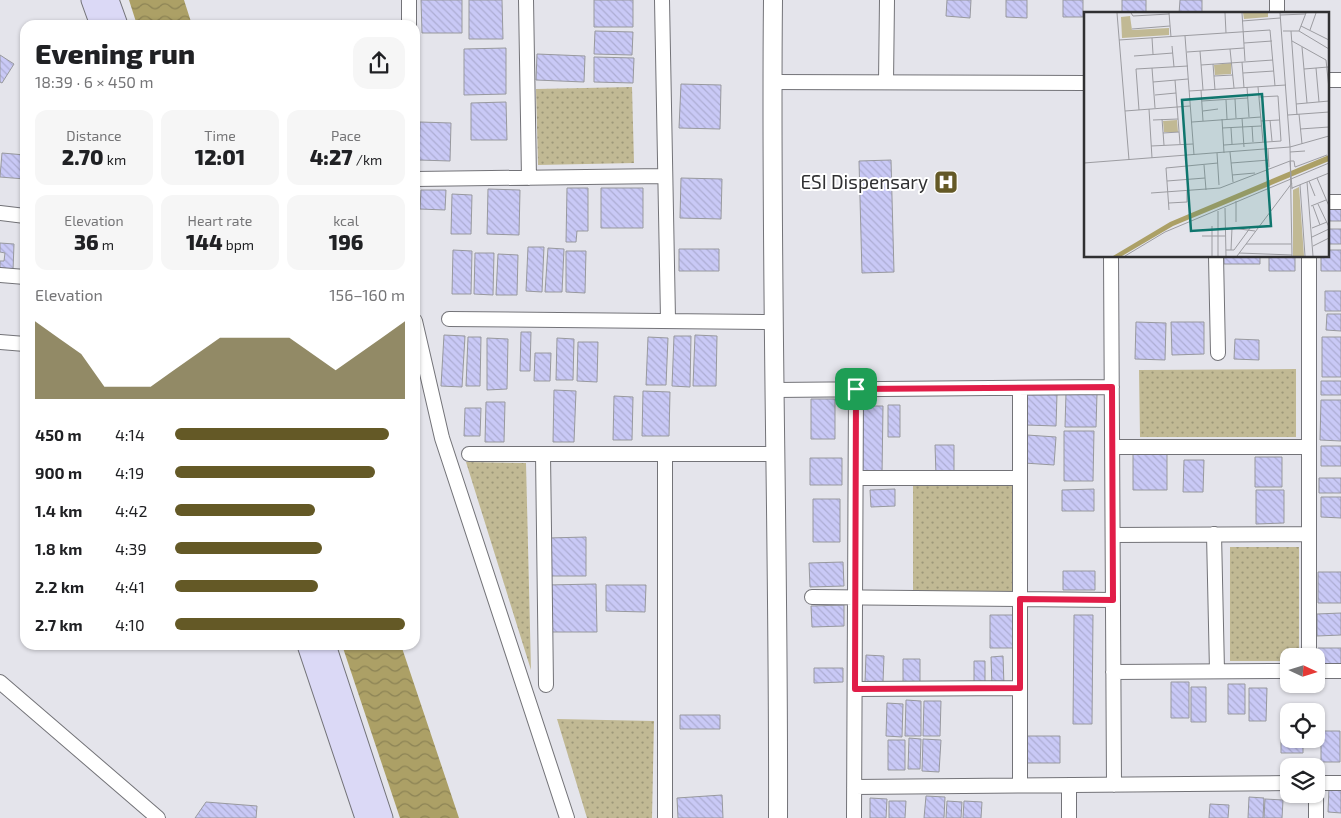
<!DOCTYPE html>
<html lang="en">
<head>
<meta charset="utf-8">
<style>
  body { margin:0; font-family:"Exo 2",sans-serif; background:#f6f6f6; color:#202124; height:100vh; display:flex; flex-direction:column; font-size:19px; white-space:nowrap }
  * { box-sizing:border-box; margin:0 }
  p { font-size:16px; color:#757577 }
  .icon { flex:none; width:28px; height:28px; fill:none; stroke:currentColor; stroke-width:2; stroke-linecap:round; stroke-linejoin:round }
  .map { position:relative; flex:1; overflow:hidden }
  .details { position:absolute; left:20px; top:20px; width:400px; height:630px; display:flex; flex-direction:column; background:#fff; border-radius:15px; box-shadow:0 1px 4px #0004 }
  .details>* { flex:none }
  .needle { width:32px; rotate:94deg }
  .tools { position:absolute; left:1280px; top:648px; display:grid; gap:10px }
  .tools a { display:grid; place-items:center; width:45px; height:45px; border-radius:10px; background:#fff; box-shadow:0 1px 4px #0004; font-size:25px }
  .pin { position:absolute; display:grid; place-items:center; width:42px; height:42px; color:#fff; margin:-21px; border-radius:10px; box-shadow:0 2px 8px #0006 }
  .round { display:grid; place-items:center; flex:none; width:52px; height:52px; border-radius:15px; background:#f6f6f6 }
  .head { display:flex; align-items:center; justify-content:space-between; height:85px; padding:0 15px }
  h1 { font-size:28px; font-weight:800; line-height:38px }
  .figures { display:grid; grid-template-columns:repeat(3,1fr); gap:8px; height:85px; padding:5px 15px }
  .figures div { display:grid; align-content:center; border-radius:12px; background:#f6f6f6; text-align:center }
  .figures b { font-size:21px; font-weight:800 }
  .figures small { font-size:14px; font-weight:400 }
  .figures p { font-size:14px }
  .chart { height:140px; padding:10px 15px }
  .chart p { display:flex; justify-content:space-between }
  .chart svg { width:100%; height:90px; margin-top:5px; fill:#645926; opacity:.7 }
  ul { padding:0 15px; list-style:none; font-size:16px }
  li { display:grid; grid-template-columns:80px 60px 1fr; align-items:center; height:38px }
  li i { height:12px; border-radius:6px; background:#645926 }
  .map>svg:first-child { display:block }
  .grass { fill:url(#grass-dots) }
  .water { fill:url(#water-waves) }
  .building { fill:url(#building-back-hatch); stroke:#98999e }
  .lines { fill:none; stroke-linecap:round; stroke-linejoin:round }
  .minor-casing { stroke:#737378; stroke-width:16 }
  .tertiary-casing { stroke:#737378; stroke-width:20 }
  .secondary-casing { stroke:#737378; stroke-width:21 }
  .minor { stroke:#fff; stroke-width:14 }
  .tertiary { stroke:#fff; stroke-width:18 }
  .secondary { stroke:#dbd9f6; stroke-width:19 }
  .route-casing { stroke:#fff; stroke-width:10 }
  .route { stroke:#e11d48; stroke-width:6 }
  .labels { text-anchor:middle; stroke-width:4; stroke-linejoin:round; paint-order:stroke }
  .poi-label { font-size:19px; fill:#303032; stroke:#fff; text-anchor:end }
  .inset-road { fill:none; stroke:#9c9ca1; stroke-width:1 }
  .view { fill:#0f766e; fill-opacity:0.15; stroke:#0f766e; stroke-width:2.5 }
  .inset-edge { fill:none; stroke:#303032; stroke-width:2.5 }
</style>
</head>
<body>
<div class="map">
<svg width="1341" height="818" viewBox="0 0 1341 818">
  <defs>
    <pattern id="grass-dots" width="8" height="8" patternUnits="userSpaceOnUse" patternTransform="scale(1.25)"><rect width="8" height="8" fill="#c1b994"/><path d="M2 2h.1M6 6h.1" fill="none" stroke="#9d9779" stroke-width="1.8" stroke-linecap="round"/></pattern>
    <pattern id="water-waves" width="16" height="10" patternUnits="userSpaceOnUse" patternTransform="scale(1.25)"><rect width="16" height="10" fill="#aca066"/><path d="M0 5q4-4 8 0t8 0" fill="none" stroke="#8c8355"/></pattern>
    <pattern id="building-back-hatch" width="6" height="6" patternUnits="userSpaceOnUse" patternTransform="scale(1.25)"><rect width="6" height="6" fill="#c9c9f6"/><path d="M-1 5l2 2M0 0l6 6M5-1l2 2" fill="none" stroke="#adadd3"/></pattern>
  </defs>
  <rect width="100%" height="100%" fill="#e4e4eb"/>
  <path class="grass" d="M632,87L634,163L538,165L536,89Z
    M1296,369V437H1140L1139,370Z
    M466,462L526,463L531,670Z
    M1012,485V592L913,593V486Z
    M1230,547H1299V656H1289V661H1230Z
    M557,719L654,721L652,818H587Z"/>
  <path class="water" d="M129,0H184L192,25H137Z
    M342,645H401L459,818H400Z"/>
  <path class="building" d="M421,0H462V33H422Z
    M469,0H502L503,39H469Z
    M594,0H633V27H594Z
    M947,0H971L970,18L946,16Z
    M1006,0H1027V18L1006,17Z
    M1063,0H1083V17H1063Z
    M1122,0H1146V14H1122Z
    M1180,0H1202V14H1179Z
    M595,31L633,32L632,55L594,54Z
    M506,48V94L464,95V49Z
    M537,54L585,56L584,82L536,80Z
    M0,55L14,64L2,83L0,82Z
    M594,57L634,58L633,83L594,82Z
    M681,84L721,85L720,129L679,128Z
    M506,102L507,140H471V103Z
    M420,122L451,123L450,161L419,160Z
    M2,153L25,155V179L0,177Z
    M891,160L894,272L862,273L859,161Z
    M681,178L722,179L721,219L680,218Z
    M567,188H588V231H577L576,242H566Z
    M601,188H643V228H601Z
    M488,189L520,190L519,235L487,234Z
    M421,190H446L445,210L420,209Z
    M452,194L472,195L471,234H451Z
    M1327,204H1341V221H1327Z
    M1327,229H1341V244H1327Z
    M0,243L14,244L13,271L0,270V261H4L5,253L0,252Z
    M528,247H544L542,292L526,291Z
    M548,248L564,249L562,292H545Z
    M679,249H719V271H679Z
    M453,250L472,251L471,294H452Z
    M1327,250H1341V271H1321V256H1327Z
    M566,251H586L585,293L566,292Z
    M475,253H494L493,295L474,294Z
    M498,254L518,255L517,295H496Z
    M1224,256H1260V264H1224Z
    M1269,256H1295V271H1269Z
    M1325,291H1341V311H1325Z
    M1327,314H1341V331L1326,330Z
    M1136,322L1166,323L1165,360L1135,359Z
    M1171,322H1204V354L1172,355Z
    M521,332H531L530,371H520Z
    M444,335L465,336L462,387L441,386Z
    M695,335L717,336L716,386H693Z
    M674,336H691L690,387L672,386Z
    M468,337H481L480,386H466Z
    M648,337L668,338L666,385H646Z
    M1322,337H1341V377H1322Z
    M487,338L508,339L507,389L487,390Z
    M557,338L574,339L573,380H556Z
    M1235,339L1259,340V360L1234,359Z
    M578,342H598L597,382L577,381Z
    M535,353H551L550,381H534Z
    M1321,381H1341V395H1321Z
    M554,390L576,391L574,442H553Z
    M643,391L670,392L669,436H642Z
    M1027,393L1057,394L1056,426L1026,425Z
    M1066,393L1097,394L1096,427H1065Z
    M614,396L633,397L632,440H613Z
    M811,399H835V439H811Z
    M1321,400H1341V441L1320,440Z
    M486,402H505L504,442H485Z
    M888,405H900V437H888Z
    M858,406H883L882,475H858Z
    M465,408H481L480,436H464Z
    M1064,431H1094L1093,481H1064Z
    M1027,435L1056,437L1054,465L1024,463Z
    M935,445H954V475H936Z
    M1321,446H1341V466H1321Z
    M1133,452H1167V490H1133Z
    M1255,457H1282V487H1255Z
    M810,458H842V485H810Z
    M1184,460H1204L1203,492H1183Z
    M1319,478H1341V493H1319Z
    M895,489V506L871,507L870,490Z
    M1094,489V511H1062V490Z
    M1256,490H1284V523L1256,524Z
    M1321,497H1341V518L1321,517Z
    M813,499H840V542H813Z
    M586,537V576H549L548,538Z
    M843,562L844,586L810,587L809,563Z
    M1063,571H1095V590H1063Z
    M1318,572H1341V603H1318Z
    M596,584L597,632H548L547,585Z
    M606,585H646L645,612L606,611Z
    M844,605V626L812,627L811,606Z
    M1341,613V635L1317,636V614Z
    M990,615H1013V648H990Z
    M1074,615H1093L1092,724H1073Z
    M145,645H177V649Z
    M1318,648H1341V666H1318Z
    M866,655L884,656L883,682H865Z
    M1003,656L1004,686H992L991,657Z
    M903,659H920V684H903Z
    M974,661H985V686H974Z
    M814,668H843V682L814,683Z
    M1171,682H1189V718H1171Z
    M1228,684H1245V714H1228Z
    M1191,687H1206V722H1191Z
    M1249,688H1267L1266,721H1249Z
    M906,700L921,701V736H905Z
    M924,701H941L940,736H923Z
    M887,703L903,704L902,737L886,736Z
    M680,715H720V729H680Z
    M1281,725H1289V739H1303V753H1281Z
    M1321,731H1340V762H1321Z
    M1026,736H1060V763H1026Z
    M909,738L921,739L920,769H908Z
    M923,739L941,740L939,772L922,771Z
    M888,740H905V770H888Z
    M1329,788L1341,789V813L1328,812Z
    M722,795L723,818H678L677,798Z
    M926,796L945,797L944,818H924Z
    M1249,797L1264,798L1263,818H1248Z
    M870,798L887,799L886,818H870Z
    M1265,799L1283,800L1282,818H1264Z
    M889,801H906L905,818H889Z
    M947,801L962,802L961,818H946Z
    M964,801L982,802L981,818H963Z
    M206,802L257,806L256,818H195Z
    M1210,804L1229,805L1228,818H1209Z"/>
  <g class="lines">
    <g class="minor-casing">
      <path id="minor" d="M409,0V25
        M526,0L529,178
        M662,0L668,319
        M1277,14V0
        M1327,80H1341
        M772,82L1085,83
        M886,82L887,0
        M415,179L664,176
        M1327,202H1341
        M0,213L25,216
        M1111,256L1114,785
        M1216,256L1218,353
        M1309,256V656
        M0,275L25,277
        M449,319L775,322
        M415,321L442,438L567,818
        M0,342L25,344
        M1020,388V785
        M775,390L1112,387
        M1112,447H1309
        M469,454H775
        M543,454L546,685
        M665,454V818
        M856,478H1020
        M1214,534L1217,671
        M1113,535L1309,534
        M812,597L1113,600
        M1316,671H1341
        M1113,672L1289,671
        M0,682L158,818
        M855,689L1020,688
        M1316,783H1341
        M854,787L1289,783
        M1316,794V818
        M854,818L856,389
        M1069,818V785"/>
    </g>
    <g class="tertiary-casing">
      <path id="tertiary" d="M773,0C770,273 779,545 778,818"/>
    </g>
    <g class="secondary-casing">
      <path id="secondary" d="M91,0L100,25
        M109,0L118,25
        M307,645L365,818
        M326,645L383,818"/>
    </g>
    <use href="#minor" class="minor"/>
    <use href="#tertiary" class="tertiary"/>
    <use href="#secondary" class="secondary"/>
  </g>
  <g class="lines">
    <g class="route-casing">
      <path id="route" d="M1112,387L1113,600L1020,599V688L855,689L856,389Z"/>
    </g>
    <use href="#route" class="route"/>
  </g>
  <defs>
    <g id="hospital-square" transform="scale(1.25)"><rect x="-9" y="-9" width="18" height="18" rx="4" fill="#645926" stroke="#fff"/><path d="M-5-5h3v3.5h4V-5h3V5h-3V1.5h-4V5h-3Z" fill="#fff"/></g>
  </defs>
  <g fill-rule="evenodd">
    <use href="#hospital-square" x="946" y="182"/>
  </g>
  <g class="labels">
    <g class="poi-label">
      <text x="928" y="189">ESI Dispensary</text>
    </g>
  </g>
  <g transform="translate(1084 12)">
    <rect width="245" height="245" fill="#e4e4eb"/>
    <path d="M159,1H184V5L160,7ZM46,4L48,18L85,16V23L38,26L37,5ZM147,51V62L131,63L130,53ZM93,108L94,120H80L79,109ZM215,175L220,244H209V178Z" fill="#c1b994"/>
    <path d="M245,143V149L89,214L38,244H29L86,210Z" fill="#aca066"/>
    <path class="inset-road" d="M33,1L45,148M47,1L49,4L85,2M85,1L87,25M141,1L142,21M158,1L161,49M196,1L206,135L208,244M196,3L222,2M158,9L196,6M217,14L245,28M48,17L86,14M226,18L232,1M199,19H215L245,37M207,19L213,103M215,19L222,1M101,24L110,143M68,26L69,42M35,28L186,18L191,74M208,29L242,48L245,77M160,31L188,29M88,34L90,55M218,35L223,91M146,37L150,76M116,39L119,78M103,40L160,36M50,44L89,41M158,50L160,76M129,52L131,78M117,53L189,48M68,56L71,96M232,56L235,90M220,57L244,55M159,61L190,59M130,64L149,63M91,68L96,132M69,70L104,67M163,75L165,105M174,75L179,130M117,78L119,109M105,79L202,73M71,83L92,81M151,87L152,106M142,88L143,107M118,89L164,86M212,92L245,89M65,97L68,146M55,98L52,57L104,54M41,99L106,94M119,99L134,97M215,102L218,132M204,103L245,100M158,106L160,135M78,107L80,133M138,107L140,141M69,108L94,107M186,108L188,129M177,109L195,108M108,110L177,105M168,114L169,130M138,116L177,114M147,116L148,132M216,117L245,115M79,121L95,120M140,133L197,129L194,84L175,85M67,134L109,132M184,137L185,155M146,140L149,170M206,140L221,139M133,141L135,173M206,149H210L211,155L243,143M206,149L208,177M0,151L206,135L245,124M147,151L185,148M120,153L122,178M148,163L171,161M233,166L245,194M83,169L121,166M225,169L231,184M223,170L229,244M216,173L221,244M208,176L245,161M67,181L136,176L206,149M152,189V210M85,191L103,190V179M234,192L245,215M227,194L242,188M229,194L236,213M141,196L142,244M85,198L82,156L134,151M134,199V244M228,216L243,210M118,224H141M228,225L245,217M162,232H207M229,234L245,226M142,238H150L166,216M147,238L148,216L171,219M155,241L208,243M41,244L81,220L245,151M128,244V214M153,244L208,171"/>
    <path class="view" d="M178,82L187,214L107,219L98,88Z"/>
    <rect width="245" height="245" class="inset-edge"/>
  </g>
</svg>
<div class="tools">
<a><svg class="needle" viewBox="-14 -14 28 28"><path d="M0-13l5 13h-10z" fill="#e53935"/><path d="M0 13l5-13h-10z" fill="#757577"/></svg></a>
<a><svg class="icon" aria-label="locate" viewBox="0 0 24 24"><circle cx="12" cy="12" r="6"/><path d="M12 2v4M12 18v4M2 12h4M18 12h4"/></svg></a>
<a><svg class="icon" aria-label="layers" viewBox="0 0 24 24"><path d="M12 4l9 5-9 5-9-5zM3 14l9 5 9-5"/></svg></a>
</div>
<div class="pin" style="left:856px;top:389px;background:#1e9e55"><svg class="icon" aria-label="arrive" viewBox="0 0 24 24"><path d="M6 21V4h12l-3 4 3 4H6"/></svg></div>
<section class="details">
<div class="head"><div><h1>Evening run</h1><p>18:39 · 6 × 450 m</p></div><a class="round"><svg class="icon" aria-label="share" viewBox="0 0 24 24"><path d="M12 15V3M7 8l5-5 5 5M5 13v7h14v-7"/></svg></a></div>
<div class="figures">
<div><p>Distance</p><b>2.70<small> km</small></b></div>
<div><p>Time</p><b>12:01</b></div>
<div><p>Pace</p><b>4:27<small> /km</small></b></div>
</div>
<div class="figures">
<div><p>Elevation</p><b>36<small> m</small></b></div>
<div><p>Heart rate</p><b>144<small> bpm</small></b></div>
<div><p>kcal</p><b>196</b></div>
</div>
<div class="chart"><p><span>Elevation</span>156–160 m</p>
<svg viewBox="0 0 160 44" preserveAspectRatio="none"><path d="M0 44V6L10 14L20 22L30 38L40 38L50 38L60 30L70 22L80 14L90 14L100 14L110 14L120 22L130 30L140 22L150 14L160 6V44z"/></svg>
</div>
<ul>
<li><b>450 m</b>4:14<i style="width:93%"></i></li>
<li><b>900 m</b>4:19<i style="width:87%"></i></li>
<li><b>1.4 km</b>4:42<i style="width:61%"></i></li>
<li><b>1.8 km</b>4:39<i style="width:64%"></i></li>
<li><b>2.2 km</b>4:41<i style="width:62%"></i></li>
<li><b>2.7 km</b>4:10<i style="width:100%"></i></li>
</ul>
</section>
</div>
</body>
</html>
